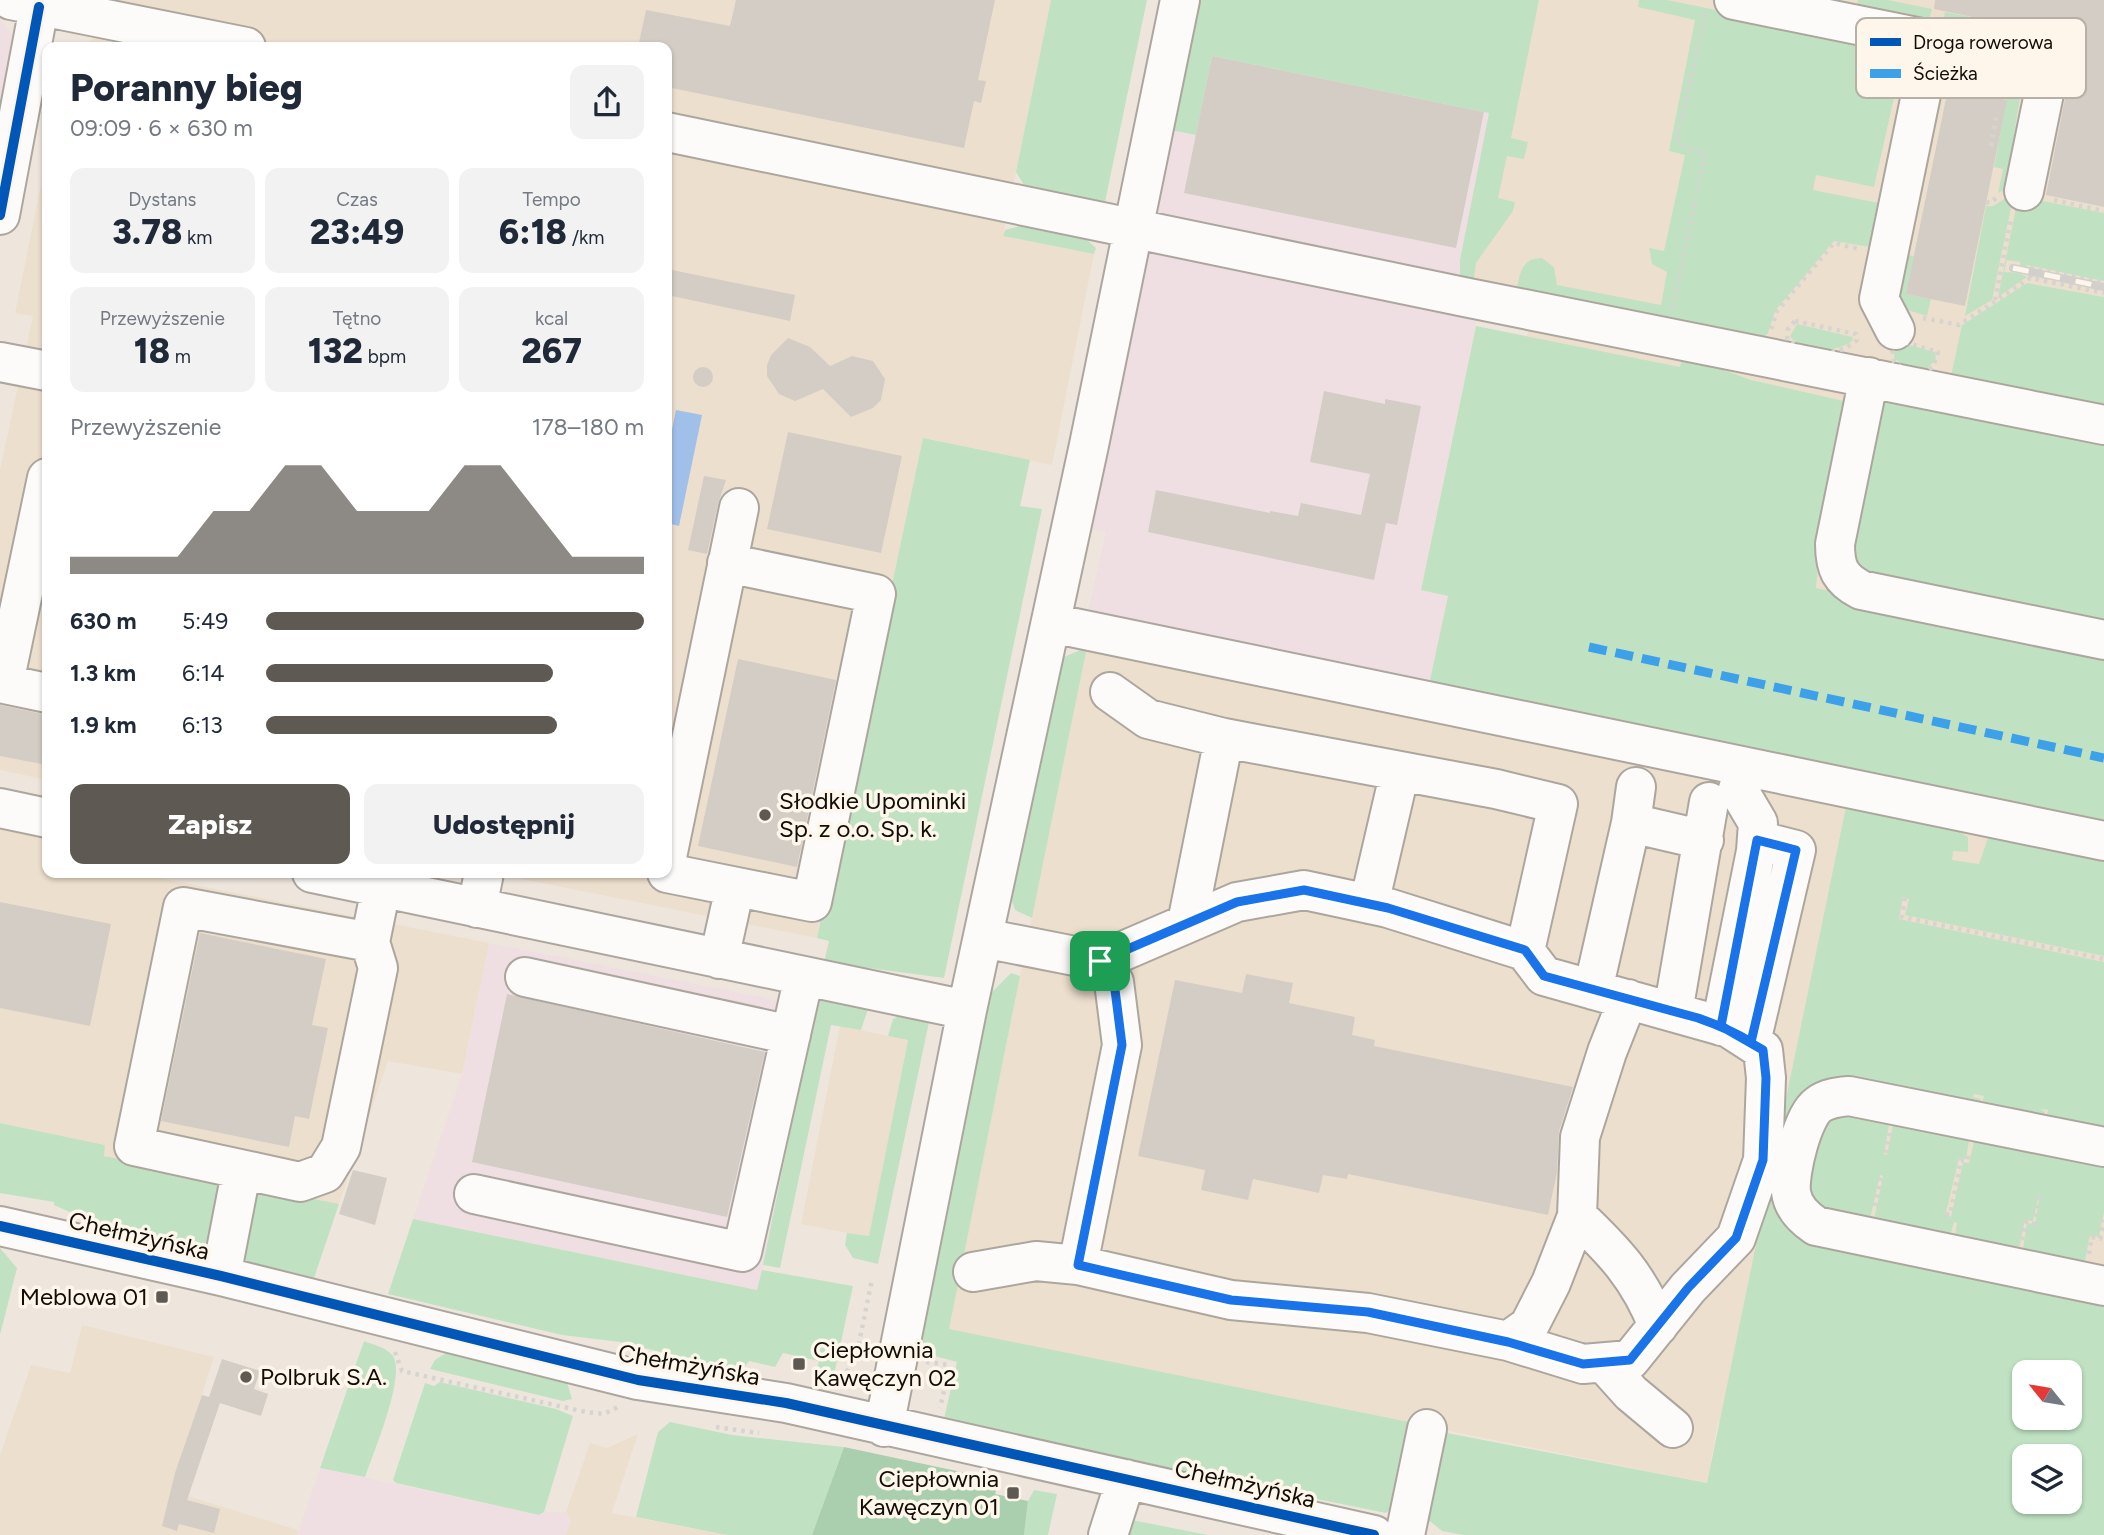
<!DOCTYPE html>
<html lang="pl">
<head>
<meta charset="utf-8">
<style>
  body { margin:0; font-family:Figtree,sans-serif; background:#f2f2f3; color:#1f2937; height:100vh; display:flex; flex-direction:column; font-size:26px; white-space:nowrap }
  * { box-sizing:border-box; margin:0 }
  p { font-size:23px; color:#747a83 }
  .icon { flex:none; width:38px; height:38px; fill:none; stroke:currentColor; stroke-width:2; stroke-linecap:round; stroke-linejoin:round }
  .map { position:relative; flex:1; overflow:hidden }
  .details { position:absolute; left:42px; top:42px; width:630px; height:836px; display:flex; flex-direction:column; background:#fff; border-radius:14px; box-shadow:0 2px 5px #0004 }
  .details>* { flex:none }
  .needle { width:46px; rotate:300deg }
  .fabs { position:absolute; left:2012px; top:1360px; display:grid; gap:14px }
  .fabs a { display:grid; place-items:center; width:70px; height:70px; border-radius:14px; background:#fff; box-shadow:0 2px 5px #0004; font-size:35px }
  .pin { position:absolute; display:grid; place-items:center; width:60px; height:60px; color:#fff; margin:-30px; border-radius:14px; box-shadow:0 4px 10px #0006 }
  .round { display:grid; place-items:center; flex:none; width:74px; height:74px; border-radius:14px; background:#f2f2f3 }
  .overview { display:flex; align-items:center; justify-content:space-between; height:119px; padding:0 28px }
  h1 { font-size:38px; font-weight:800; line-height:52px }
  .stats { display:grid; grid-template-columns:repeat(3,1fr); gap:10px; height:119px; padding:7px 28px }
  .stats div { display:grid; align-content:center; border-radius:14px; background:#f2f2f3; text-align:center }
  .stats b { font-size:35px; font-weight:800 }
  .stats small { font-size:19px; font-weight:400 }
  .stats p { font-size:19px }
  .chart { height:196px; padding:14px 28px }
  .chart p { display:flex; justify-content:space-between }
  .chart svg { width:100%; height:126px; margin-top:7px; fill:#5e5952; opacity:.7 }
  .primary-button { display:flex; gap:14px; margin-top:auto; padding:14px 28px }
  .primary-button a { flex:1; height:80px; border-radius:14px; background:#5e5952; color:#fff; font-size:28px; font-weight:800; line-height:80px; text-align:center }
  .primary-button a+a { background:#f2f2f3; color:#1f2937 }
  ul { padding:0 28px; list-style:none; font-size:23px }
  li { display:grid; grid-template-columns:112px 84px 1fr; align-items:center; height:52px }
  li i { height:18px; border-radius:9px; background:#5e5952 }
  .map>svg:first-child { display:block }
  .commercial { fill:#efdfe2 }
  .built { fill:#eddfce; fill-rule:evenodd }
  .green { fill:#c0e2c3; fill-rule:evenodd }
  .forest { fill:#a9cfae }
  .water { fill:#a0c0ea }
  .building { fill:#d3cdc5 }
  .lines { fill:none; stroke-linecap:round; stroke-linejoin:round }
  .minor-casing { stroke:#aca69e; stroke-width:42 }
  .path { stroke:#d6d4d1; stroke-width:4.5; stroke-dasharray:3.5 5; stroke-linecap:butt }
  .minor { stroke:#fcfbfa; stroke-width:38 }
  .rail-casing { stroke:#d2d0cd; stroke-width:8 }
  .rail { stroke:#fef6eb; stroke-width:5; stroke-dasharray:16; stroke-linecap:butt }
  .quiet { stroke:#3da1e9; stroke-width:9; stroke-dasharray:18 9; stroke-linecap:butt }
  .cycleway-casing { stroke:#fef6eb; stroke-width:15 }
  .cycleway { stroke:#0057b8; stroke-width:10 }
  .route-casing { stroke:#fff; stroke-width:14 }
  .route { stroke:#1a73e8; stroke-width:9 }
  .poi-dot { fill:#5e5952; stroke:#fef6eb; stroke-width:2.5 }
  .labels { text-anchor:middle; stroke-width:7; stroke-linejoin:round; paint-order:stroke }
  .poi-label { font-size:24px; fill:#110d07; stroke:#fef6eb; text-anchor:start }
  .street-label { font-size:24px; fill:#110d07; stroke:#fef6eb }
  .key { fill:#fef6eb; stroke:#b7b0a7; stroke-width:2 }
  .key-label { font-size:19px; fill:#110d07 }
</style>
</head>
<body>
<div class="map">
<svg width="2104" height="1535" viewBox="0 0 2104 1535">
  <rect width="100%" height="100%" fill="#eee6dd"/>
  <path class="commercial" d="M0,20L12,34L9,59L18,61L0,150Z
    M1212,56L1490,113L1460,260V281L1148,218L1166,129L1196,135Z
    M1148,242L1479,309L1421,589L1448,595L1430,681L1088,611L1106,531L1089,529Z
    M489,943L815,1008L758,1290L413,1219L462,1074Z
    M320,1468L539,1515L544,1512H566L571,1521L566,1535H297Z"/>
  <path class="built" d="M97,0H1051L1003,236L1094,254L1052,465L923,438L817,938L492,873H667V47H82L94,38Z
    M1532,0H2104V1501L2070,1456H2025L1718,1422L1707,1483L948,1330L1087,647L1846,802L1645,362L1527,337L1532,310L1470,283ZM2025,1372H2070V1418H2025Z
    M47,155V780L0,770V470L33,316L15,313Z
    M0,826L47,837V873H161L160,878L489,943L462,1074L388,1061L339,1204L103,1156L105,1145L0,1123Z
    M840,1026L908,1040L869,1237L801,1224Z
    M82,1325L214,1357L171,1491L298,1530L297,1535H0V1455L31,1365L70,1373Z
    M638,1434L612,1513L727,1535H566L571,1521L566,1512L590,1443L607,1448Z"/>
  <path class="green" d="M1051,0H1147L1105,202L1094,207L1029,193L1016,172Z
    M1192,0H1539L1511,138L1528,142L1524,159L1507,156L1498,198L1515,202L1513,211L1476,263L1474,278L1470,283L1460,281V260L1489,113L1212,56L1196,135L1166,129Z
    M1639,0H1667L1800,27L1909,54L1916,67L1915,83L1898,80L1874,187L1816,175L1813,190L1884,204L1876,248L1834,241L1775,311L1768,333L1762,339L1537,291L1534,297L1520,294L1517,288C1520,271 1523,258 1542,258L1554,267L1557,285L1661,305L1667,272L1652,264L1649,248L1664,251L1685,155L1669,151L1695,20L1638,7Z
    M1858,0H1888L1932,9L1929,20L1922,27L1857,7Z
    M1945,12L2007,24L1999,42L1942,25Z
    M2007,95L2020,97L2014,134L2024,136L2017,184L1998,193L2003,169L1994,167Z
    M2014,193L1992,300L1965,316L1986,206H1993Z
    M2019,193L2028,198L2104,213V281L2027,265L2026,268L2020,267V262L2007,260L2004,272L2019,273L2027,277L1998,297Z
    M1020,226L1087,240L1096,248L1094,254L1003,236L1005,230Z
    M1907,255L1914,256L1906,294L1931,299L1927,316L1901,308L1894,302Z
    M2027,283L2104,297V408L1951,376L1962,325Z
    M1797,324L1853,337L1852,341C1837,353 1802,354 1790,336Z
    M1476,326L1680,367L1682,360L1712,366L1751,380L1848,402L1819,555L1816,588L2104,647V830L1427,694L1448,596L1421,590Z
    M1898,342L1935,352L1936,359L1925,371L1904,366L1894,358V346Z
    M1887,401L2104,444V631L1868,583L1844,561L1878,402Z
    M923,438L1030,460L1020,506L1042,509L944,978L824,962L829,941L817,938Z
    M1087,647L1032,918L1015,910L1008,890L1047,688L1064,657Z
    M1847,802L1948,825L1968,837V852L1953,851L1952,860L1979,864L1988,838L2003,833L2104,853V956L1905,915L1909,899L1903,897L1899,919L2104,962V1142L2044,1130L2048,1110L2040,1109L2045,1112L2041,1129L1979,1116L1984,1096L1974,1094L1973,1097L1981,1099L1977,1116L1833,1091L1791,1211L2104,1291V1535H1463L1442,1531L1426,1518L1442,1432L1707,1483ZM2025,1372H2070V1418H2025ZM2025,1456H2070V1502H2025Z
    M1011,973L1020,976L949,1329L1414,1423L1398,1502L1386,1513L943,1423L957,1362L916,1351L920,1326L989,995Z
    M831,999L868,1009L861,1030L831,1025L780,1268L763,1265L817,1000Z
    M901,1015L919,1016L929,1022L878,1264L853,1258L845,1245L847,1233L869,1236L908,1040L888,1036L893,1019Z
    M1819,1110L1884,1119V1124L1889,1125L1884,1154L1887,1155L1893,1125L1969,1141L1966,1159L1959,1158L1946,1213L1951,1217L1963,1162L1969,1163L1974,1141L2104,1168V1212L2099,1237L2090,1235L2085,1261L2023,1249L2027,1223L2035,1224L2040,1192L2033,1221L2025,1220L2019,1249L1955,1236L1957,1223L1954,1222L1950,1236L1874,1220L1883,1176L1880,1175L1869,1224L1818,1221L1799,1162Z
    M0,1123L105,1145L104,1156L221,1180L207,1241L201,1248L189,1254L119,1240L120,1232L105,1228L54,1205V1202L0,1193Z
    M254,1187L339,1204L314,1278L243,1261Z
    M413,1219L757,1290L762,1270L853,1286L834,1375L828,1378L816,1373L819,1361L783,1353L775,1367L749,1361L743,1369L722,1367L620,1342L562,1335L388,1294Z
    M0,1248L17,1268L0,1335Z
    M364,1341C374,1345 386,1347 393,1356C406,1376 373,1454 365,1477L320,1468Z
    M447,1352L566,1379L572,1399L563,1401L430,1369L435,1360Z
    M440,1382L556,1409L573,1416L544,1512L539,1515L396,1483L393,1480L425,1383L434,1386Z
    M670,1422L732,1435L844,1447L812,1535H727L636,1517L658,1432Z
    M1034,1490L1057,1494L1048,1535H1024L1028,1501Z
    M1132,1520L1208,1535H1127Z"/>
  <path class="forest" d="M844,1447L999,1480L995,1494L1028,1501L1024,1535H812Z"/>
  <path class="water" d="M676,410L702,415L679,526L667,523V455Z"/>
  <path class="building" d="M736,0H995L978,80L986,81L981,103L974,101L964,148L667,87V47H638L646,10L730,26Z
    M1935,0H2104V207L2046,195L2071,68L2070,56L2062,46L2064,36L1934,9Z
    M1212,56L1484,112L1456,248L1184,193Z
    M1948,89L2007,100L1965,306L1906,294Z
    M667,269L795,295L790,321L667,295Z
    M788,338L810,347L830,366L852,356L873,361L885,379L881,400L873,408L851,417L823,389L795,401L779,394L767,376V365L771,355Z
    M693 377a10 10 0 1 1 20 0a10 10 0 1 1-20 0Z
    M1324,391L1385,404V399L1421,406L1397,525L1386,523L1374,580L1148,532L1156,490L1270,513V511L1298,516L1301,503L1361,515L1370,474L1310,462Z
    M788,432L902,456L881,553L767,529Z
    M704,476L726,480L718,504L707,554L688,550Z
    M738,659L836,680L797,867L698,846Z
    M0,705L47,715V765L0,756Z
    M0,902L111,924L90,1026L0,1008Z
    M200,933L326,959L312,1025L328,1028L309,1119L295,1116L289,1147L161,1121Z
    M1246,974L1293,983L1289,1003L1355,1017L1352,1035L1375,1040L1374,1046L1573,1087L1559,1131L1557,1172L1548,1215L1348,1174L1347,1179L1323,1175L1319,1193L1253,1179L1248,1200L1201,1190L1205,1170L1138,1156L1175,980L1242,993Z
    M507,994L765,1052L727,1217L472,1162Z
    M353,1170L387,1178L375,1225L339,1214Z
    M222,1359L260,1371L254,1389L268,1394L261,1416L220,1403L187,1500L220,1509L214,1533L179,1524L177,1531L162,1526L175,1473L202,1395L209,1397Z"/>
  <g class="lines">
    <g class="minor-casing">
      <path id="minor" d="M11,0L246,47
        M1734,0L2050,64L2024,191
        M667,132L1469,298L2104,425
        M0,215L39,7
        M1895,330L1879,299L1932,41
        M0,362L47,371
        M1869,377L1835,544C1835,568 1840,579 1861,590L2104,640
        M1051,623L2104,841
        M0,683L47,693
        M4,683L47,478
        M1110,692L1148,719L1224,738L1496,789L1558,804L1525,951
        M0,808L47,818
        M1631,823L1704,840
        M667,857L739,508
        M312,873L967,1010
        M667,873L812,902L876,594L727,563
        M1369,904L1400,771
        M477,908L484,873
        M1187,923L1224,738
        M983,938L1100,961L1237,902L1304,890L1388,908L1525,951L1544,976L1729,1028L1763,1050L1766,1078L1763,1160L1736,1238L1688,1288L1630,1360L1583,1364L1508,1341L1368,1313L1231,1300L1078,1265L1122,1045L1114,982L1100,961
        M370,942L378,968L341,1147L325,1173L300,1182L134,1146L183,907L370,942L381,888
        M719,959L735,887
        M525,977L791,1035
        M1593,990L1631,823L1636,787
        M1673,1012L1709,802
        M1721,1026L1756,851L1758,823L1738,789
        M1751,1042L1796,850L1757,840
        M2104,1147L1849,1096C1838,1097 1827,1098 1818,1105C1802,1117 1789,1173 1791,1192C1793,1208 1804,1218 1816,1226L2104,1286
        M474,1194L742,1252L804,976
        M1577,1216C1614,1251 1639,1277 1658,1326
        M0,1226L221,1276L638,1380L786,1403L1374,1535
        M973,1272L1036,1261L1078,1265
        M221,1276L239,1183
        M1508,1341L1529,1326L1551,1283L1577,1216L1580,1137L1607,1052L1628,999
        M1604,1363L1631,1393L1673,1428
        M884,1427L967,1010L1089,445L1180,0
        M1108,1535L1126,1479
        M1405,1535L1427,1429"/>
    </g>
    <path class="path" d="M2000,99L2003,84
      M1991,146L1997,112
      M2054,200L2104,211
      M1986,202L1991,203L1996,198
      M2030,278L2032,268L2104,283
      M1995,300L2011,219
      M1673,307L1705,153L1688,149L1677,138L1706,12
      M1923,318L1959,325L2030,278L2104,293
      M1795,321L1856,334L1857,340C1837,358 1809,356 1787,339L1788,329Z
      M1771,329L1777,311L1834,243L1859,249
      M1897,340L1938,352L1933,367L1921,374L1903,369L1894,362L1892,346Z
      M1905,898L1902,917L2104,959
      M1886,1153L1890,1133
      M1875,1206L1881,1176
      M1946,1214L1950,1215L1961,1160L1967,1161L1969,1151
      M2022,1240L2026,1222L2034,1224L2040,1192
      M2089,1254L2092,1237L2100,1239L2104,1220
      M395,1352L402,1371L586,1412L604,1414L618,1407
      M857,1353L872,1279
      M926,1362L950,1365L940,1408
      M834,1382L844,1377L857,1353L869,1354
      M716,1427L759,1433"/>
    <use href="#minor" class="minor"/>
    <g class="rail-casing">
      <path id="rail" d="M2013,268L2104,287"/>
    </g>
    <use href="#rail" class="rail"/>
    <path class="quiet" d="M1589,647L2104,758"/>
    <g class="cycleway-casing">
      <path id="cycleway" d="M0,215L39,7
        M0,1226L221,1276L638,1380L786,1403L1374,1535"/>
    </g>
    <use href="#cycleway" class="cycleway"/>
  </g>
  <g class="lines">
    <g class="route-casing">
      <path id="route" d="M1100,961L1114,982L1122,1045L1078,1265L1231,1300L1368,1312L1508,1342L1583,1364L1630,1360L1688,1288L1736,1238L1763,1160L1766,1078L1763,1050L1721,1026L1757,840L1796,850L1751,1042C1733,1031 1718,1025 1698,1018L1544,976L1525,950L1388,908L1304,890L1237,902L1100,961"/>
    </g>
    <use href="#route" class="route"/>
  </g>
  <g class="poi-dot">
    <circle cx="765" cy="815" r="7"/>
    <rect x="155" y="1290" width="14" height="14" rx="3.5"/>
    <rect x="792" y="1357" width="14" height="14" rx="3.5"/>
    <circle cx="246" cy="1377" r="7"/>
    <rect x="1006" y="1486" width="14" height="14" rx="3.5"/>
  </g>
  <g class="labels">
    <g class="poi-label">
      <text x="779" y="809">Słodkie Upominki<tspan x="779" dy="28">Sp. z o.o. Sp. k.</tspan></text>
      <text x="148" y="1305" text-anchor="end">Meblowa 01</text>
      <text x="813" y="1358">Ciepłownia<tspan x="813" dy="28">Kawęczyn 02</tspan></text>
      <text x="260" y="1385">Polbruk S.A.</text>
      <text x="999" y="1487" text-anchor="end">Ciepłownia<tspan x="999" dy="28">Kawęczyn 01</tspan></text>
    </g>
    <g class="street-label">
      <text transform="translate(139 1236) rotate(13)" y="8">Chełmżyńska</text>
      <text transform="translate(689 1365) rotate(10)" y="8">Chełmżyńska</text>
      <text transform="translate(1245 1484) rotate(13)" y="8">Chełmżyńska</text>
    </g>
  </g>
  <rect x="1856" y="18" width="230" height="80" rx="10" class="key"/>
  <rect x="1870" y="38" width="31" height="8" fill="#0057b8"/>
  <rect x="1870" y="69" width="31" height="9" fill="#3da1e9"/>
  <g class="key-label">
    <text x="1913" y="49">Droga rowerowa</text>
    <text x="1913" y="80">Ścieżka</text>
  </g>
</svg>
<div class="fabs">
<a><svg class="needle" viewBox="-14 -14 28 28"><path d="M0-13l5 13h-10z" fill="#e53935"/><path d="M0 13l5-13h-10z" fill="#747a83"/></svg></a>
<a><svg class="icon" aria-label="layers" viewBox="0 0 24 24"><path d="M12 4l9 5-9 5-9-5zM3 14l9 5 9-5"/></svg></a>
</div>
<div class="pin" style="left:1100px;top:961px;background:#1e9e55"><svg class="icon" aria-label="arrive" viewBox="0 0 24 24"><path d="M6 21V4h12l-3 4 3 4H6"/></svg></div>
<section class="details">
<div class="overview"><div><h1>Poranny bieg</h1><p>09:09 · 6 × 630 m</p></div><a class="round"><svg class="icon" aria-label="share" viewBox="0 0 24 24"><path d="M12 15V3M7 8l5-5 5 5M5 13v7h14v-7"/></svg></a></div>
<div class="stats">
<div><p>Dystans</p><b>3.78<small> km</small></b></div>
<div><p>Czas</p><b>23:49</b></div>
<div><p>Tempo</p><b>6:18<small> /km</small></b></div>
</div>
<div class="stats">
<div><p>Przewyższenie</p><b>18<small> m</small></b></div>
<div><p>Tętno</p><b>132<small> bpm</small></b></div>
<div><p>kcal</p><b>267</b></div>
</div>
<div class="chart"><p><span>Przewyższenie</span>178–180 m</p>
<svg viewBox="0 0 160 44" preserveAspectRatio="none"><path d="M0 44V38L10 38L20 38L30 38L40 22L50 22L60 6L70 6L80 22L90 22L100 22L110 6L120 6L130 22L140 38L150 38L160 38V44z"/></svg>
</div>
<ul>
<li><b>630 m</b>5:49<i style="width:100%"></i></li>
<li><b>1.3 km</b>6:14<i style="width:76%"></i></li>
<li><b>1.9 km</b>6:13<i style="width:77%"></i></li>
</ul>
<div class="primary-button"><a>Zapisz</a><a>Udostępnij</a></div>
</section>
</div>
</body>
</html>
